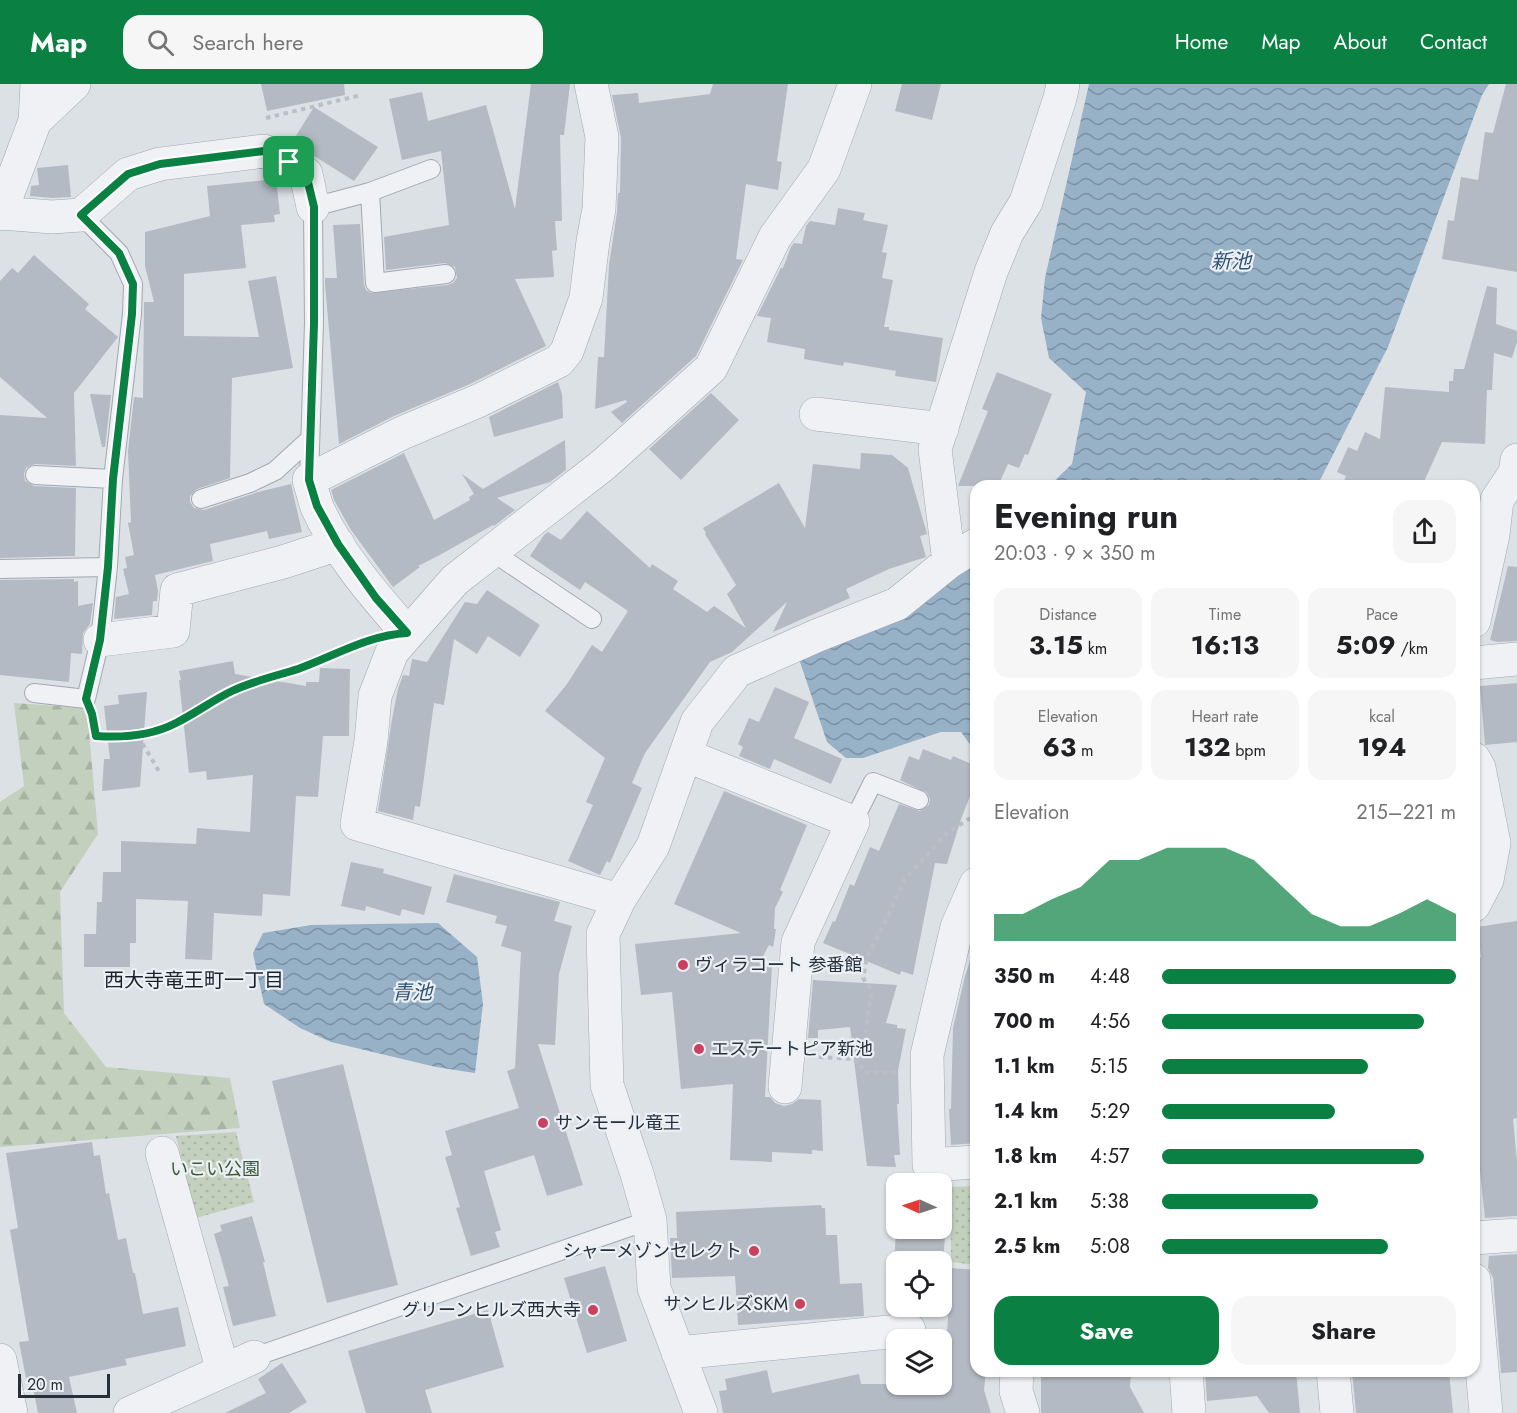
<!DOCTYPE html>
<html lang="en">
<head>
<meta charset="utf-8">
<style>
  body { margin:0; font-family:Jost,"Noto Sans JP",sans-serif; background:#f6f6f6; color:#202124; height:100vh; display:flex; flex-direction:column; font-size:22px; white-space:nowrap }
  * { box-sizing:border-box; margin:0 }
  p { font-size:20px; color:#757577 }
  .icon { flex:none; width:33px; height:33px; fill:none; stroke:currentColor; stroke-width:2; stroke-linecap:round; stroke-linejoin:round }
  .map { position:relative; flex:1; overflow:hidden }
  .side { position:absolute; left:970px; top:396px; width:510px; height:897px; display:flex; flex-direction:column; background:#fff; border-radius:18px; box-shadow:0 2px 4px #0004 }
  .side>* { flex:none }
  .needle { width:39px; rotate:273deg }
  .buttons { position:absolute; left:886px; top:1089px; display:grid; gap:12px }
  .buttons a { display:grid; place-items:center; width:66px; height:66px; border-radius:12px; background:#fff; box-shadow:0 2px 4px #0004; font-size:30px }
  .scale { position:absolute; left:18px; bottom:15px; width:92px; box-sizing:border-box; padding-left:6px; border:3px solid #26303c; border-top:0; font-size:16px; line-height:21px; white-space:nowrap; color:#26303c; -webkit-text-stroke:4px #ebf0f4; paint-order:stroke }
  .pin { position:absolute; display:grid; place-items:center; width:51px; height:51px; color:#fff; margin:-26px; border-radius:12px; box-shadow:0 3px 9px #0006 }
  .round { display:grid; place-items:center; flex:none; width:63px; height:63px; border-radius:18px; background:#f6f6f6 }
  .headline { display:flex; align-items:center; justify-content:space-between; height:102px; padding:0 24px }
  h1 { font-size:33px; font-weight:700; line-height:45px }
  .figures { display:grid; grid-template-columns:repeat(3,1fr); gap:9px; height:102px; padding:6px 24px }
  .figures div { display:grid; align-content:center; border-radius:15px; background:#f6f6f6; text-align:center }
  .figures b { font-size:26px; font-weight:700 }
  .figures small { font-size:16px; font-weight:400 }
  .figures p { font-size:16px }
  .chart { height:168px; padding:12px 24px }
  .chart p { display:flex; justify-content:space-between }
  .chart svg { width:100%; height:108px; margin-top:6px; fill:#0b8043; opacity:.7 }
  .primary-button { display:flex; gap:12px; margin-top:auto; padding:12px 24px }
  .primary-button a { flex:1; height:69px; border-radius:18px; background:#0b8043; color:#fff; font-size:24px; font-weight:700; line-height:69px; text-align:center }
  .primary-button a+a { background:#f6f6f6; color:#202124 }
  ul { padding:0 24px; list-style:none; font-size:20px }
  li { display:grid; grid-template-columns:96px 72px 1fr; align-items:center; height:45px }
  li i { height:15px; border-radius:8px; background:#0b8043 }
  header { display:flex; align-items:center; gap:36px; box-sizing:border-box; height:84px; padding:0 30px; background:#0b8043; color:#fff }
  header strong { font-size:28px }
  nav { display:flex; gap:33px; margin-inline-start:auto; font-size:21px }
  .search { width:420px; height:54px; background:#f6f6f6; display:flex; align-items:center; gap:15px; box-sizing:border-box; padding:0 21px; border-radius:18px; color:#757577; font-size:22px }
  .map>svg:first-child { display:block }
  .forest { fill:url(#forest-firs) }
  .park { fill:url(#park-dots) }
  .water { fill:url(#water-waves) }
  .building { fill:#b4bac3 }
  .lines { fill:none; stroke-linecap:round; stroke-linejoin:round }
  .lane-casing { stroke:#a2a8b0; stroke-width:20 }
  .street-casing { stroke:#a2a8b0; stroke-width:34 }
  .path { stroke:#bbbfc5; stroke-width:4; stroke-dasharray:4.5 4.5; stroke-linecap:butt }
  .lane { stroke:#eff1f5; stroke-width:18 }
  .street { stroke:#eff1f5; stroke-width:33 }
  .route-casing { stroke:#fff; stroke-width:12 }
  .route { stroke:#0b8043; stroke-width:8 }
  .poi-dot { fill:#cc405f; stroke:#ebf0f4; stroke-width:2 }
  .labels { text-anchor:middle; stroke-width:4.5; stroke-linejoin:round; paint-order:stroke }
  .poi-label { font-size:18px; fill:#26303c; stroke:#ebf0f4; text-anchor:start }
  .park-label { font-size:18px; fill:#3d5834; stroke:#ebf0f4 }
  .water-label { font-size:20px; font-style:italic; fill:#315170; stroke:#ebf0f4 }
  .neighbourhood-label { font-size:20px; fill:#19212d; stroke:#ebf0f4 }
</style>
</head>
<body>
<header>
<strong>Map</strong>
<div class="search"><svg class="icon" aria-label="search" viewBox="0 0 24 24"><circle cx="10" cy="10" r="6"/><path d="M15 15l6 6"/></svg>Search here</div>
<nav><a>Home</a><a>Map</a><a>About</a><a>Contact</a></nav>
</header>
<div class="map">
<svg width="1517" height="1329" viewBox="0 0 1517 1329">
  <defs>
    <pattern id="forest-firs" width="22" height="20" patternUnits="userSpaceOnUse" patternTransform="scale(1.5)"><rect width="22" height="20" fill="#c3d0bd"/><path d="M5 1l3.5 6h-7zM16 11l3.5 6h-7z" fill="#a7b3a3"/></pattern>
    <pattern id="park-dots" width="8" height="8" patternUnits="userSpaceOnUse" patternTransform="scale(1.5)"><rect width="8" height="8" fill="#c3d0bd"/><path d="M2 2h.1M6 6h.1" fill="none" stroke="#a7b3a3" stroke-width="1.8" stroke-linecap="round"/></pattern>
    <pattern id="water-waves" width="16" height="10" patternUnits="userSpaceOnUse" patternTransform="scale(1.5)"><rect width="16" height="10" fill="#97b1c7"/><path d="M0 5q4-4 8 0t8 0" fill="none" stroke="#7b90a3"/></pattern>
  </defs>
  <rect width="100%" height="100%" fill="#dce1e6"/>
  <path class="forest" d="M14,619L87,624L98,750L60,808L64,929L106,983L230,994L240,1044L0,1063V718L24,702Z"/>
  <path class="park" d="M236,1048L254,1118L196,1134L176,1052Z
    M976,1102V1181L951,1178L950,1103Z"/>
  <path class="water" d="M1089,0H1489L1482,11L1388,263L1317,402H1049L1072,380L1086,308L1049,274L1041,234L1045,194Z
    M976,475V669L961,648H941L863,674H846L827,658L799,575L912,526L941,506L957,486Z
    M438,839L477,873L483,920L475,989L436,983L331,958L300,944L264,920L253,869L263,849L311,841Z"/>
  <path class="building" d="M261,0H344L345,11L267,27Z
    M531,0H570L564,51H560L562,137H555L557,166L552,167L554,193L515,195L546,262L470,300L394,332L339,360L325,200V194H337L333,141L360,140L364,200L366,206L371,209L447,201L453,199L457,194L455,183L445,179L386,186L384,153L449,141L441,67L402,76L389,15L422,8L428,37L486,21L515,125Z
    M713,0H788L777,77L782,78L778,106L746,100L736,175L743,176L696,272L622,339L611,328L627,318L626,316L595,325L598,273H604L609,181L617,128L618,109H620L621,54L612,11L638,9L639,19L710,10Z
    M902,0H941L932,36L895,27Z
    M1506,0H1517V188L1442,175L1448,136L1454,137L1461,93L1478,96L1485,48L1493,49Z
    M314,23L378,63L354,97L292,58Z
    M68,81L71,113L52,114L30,112L31,102L39,101L37,84Z
    M276,95L280,130L274,131L275,138L241,141L246,184L184,190V252L259,253L248,197L276,192L293,284L232,294L230,394L197,405L190,412V418L194,424L204,426L258,408L291,400L302,448L269,455L267,447L210,460L213,477L155,491L158,507L157,517H153L152,531L114,535L116,513L129,510L123,485L127,484L125,473L134,471L128,439L131,438L128,367L134,313L143,314L144,218H154L145,182V148L210,132L207,102Z
    M838,124L865,129L863,136L888,141L882,168L887,169L882,194L893,196L884,243H889V246L943,254L936,298L895,292L896,287L844,278L843,282L804,275L805,265L767,258L771,234L757,232L781,184H783L791,163L794,159L802,160L806,142L810,137L835,141Z
    M34,171L89,220L85,225L118,253L74,309L76,382L35,380L26,384L24,390L25,397L34,402L76,404L75,472L0,474V331L47,334L0,293V197L12,184L18,189Z
    M1487,202L1497,204L1496,240L1517,247V258L1512,274L1494,269L1492,306H1487L1485,360L1442,358L1422,402H1342L1346,392L1337,388L1348,363L1357,367L1365,348L1380,355L1385,303L1449,308V297H1453L1454,285H1464Z
    M997,288L1052,310L1028,371L1025,370L1019,384L1008,380L998,402H958L988,327L982,325Z
    M558,298L562,310L563,334L494,353L489,333Z
    M711,309L739,336L681,396L649,365Z
    M90,310L111,311L105,363H102Z
    M565,356L566,386L550,398L497,414L515,426L494,442L493,441L438,472L418,482L420,483L393,503L351,446L334,416L331,406L404,369L434,436L470,416L469,413L474,410L462,390L483,405Z
    M861,369L892,371L908,384L926,446L927,450L920,452L926,473L889,485L846,505L850,514L773,548L787,518L732,568L710,578L645,669L632,699L642,704L610,779L607,777L600,791L568,777L593,721L586,718L605,674L545,627L567,600L592,561L602,568L628,527L585,498L580,506L530,472L544,451L548,448L561,456L587,427L650,484L652,480L678,497L673,505L707,528L714,522L746,544L727,510L736,501L705,450L706,449L703,444L779,399L805,444L813,380L860,385Z
    M1508,482L1517,483V557L1497,558L1490,556Z
    M74,495V498L78,497V522L93,519L90,540L83,549L82,570L71,569L69,598L0,591V496Z
    M487,506L540,541L520,573L488,552L477,570L454,555L444,621L434,619L420,723L415,722L413,736L378,727L392,635L398,605L403,591L409,592L412,575L427,578L465,518L477,520Z
    M233,577L235,590L306,602V598H319L320,584L350,585L349,652H323L318,713L296,712L290,812L263,810L262,832L214,829L212,876L185,875L188,817L136,815V859H130V883H84V850H96L97,818H102L103,788H121V757L196,760L197,744L250,748L253,691L207,696L206,687L189,689L179,596H181L179,587Z
    M1517,599V658L1485,661L1480,602Z
    M775,603L809,618L794,654L842,675L831,700L774,675L770,685L739,672L743,663L738,660L749,634L759,638Z
    M147,608L140,703L102,707L104,675H110L104,622L119,620L118,611Z
    M923,665L951,676L953,672L976,682V697L961,735L947,780L935,779L913,891L901,887L900,891L823,859L833,837L835,838L850,800L854,802L870,763L879,767L899,720L920,727L929,721L930,715L927,709L900,696L909,672L919,676Z
    M724,707L807,741L780,806L783,808L775,824L774,845H776L773,863L769,861L759,880L772,881L765,1013H770L775,1019L784,1022L792,1020L799,1015L821,1016L823,1067L812,1066V1070L772,1068V1078L730,1076L733,1000L681,1005L672,908L641,911L635,860L741,849L674,820Z
    M351,778L384,785L383,789L432,803L424,831L402,825L400,832L366,822L365,827L341,822Z
    M454,790L560,818L554,837L572,842L559,890L555,961L538,960L583,1101L547,1112L534,1071L484,1087L501,1146L495,1148L500,1163L471,1172L456,1124L460,1123L445,1073L452,1071L445,1047L519,1024L507,987L515,984L521,868L501,862L507,842L495,839L497,832L446,818Z
    M1517,837V1034L1513,1035L1517,1077V1132L1485,1134L1474,1031V926H1480L1474,889V874L1481,873L1477,843Z
    M973,868L976,869V1059L951,1061L949,1025H951L953,944L965,892Z
    M813,896L897,901L886,939L897,941V944L906,945L898,987L899,1020H897L900,1071H894L896,1083L867,1082L850,943L818,946V954H808Z
    M343,980L398,1201L327,1219L272,997Z
    M92,1058L94,1072L100,1071L106,1110L109,1109L118,1156L126,1154L133,1189H135L143,1230L178,1223L186,1262L125,1275L127,1281L69,1293L77,1329H38L31,1293L26,1294L19,1258L29,1257L10,1146L18,1144L6,1069Z
    M821,1121L822,1124H825L826,1151H837L840,1200L862,1199L864,1232L738,1241L735,1192L672,1194L670,1154H677L676,1128Z
    M252,1132L265,1178H263L276,1232L233,1242L223,1203L229,1202L214,1150L222,1147L220,1141Z
    M896,1148L945,1152L943,1181L942,1178H894Z
    M1517,1170V1288L1501,1289L1493,1194L1488,1184L1489,1172Z
    M605,1182L627,1257L587,1269L564,1194Z
    M951,1184L976,1186V1287H986L984,1306L991,1329H723L719,1307L727,1306L725,1295L767,1286L772,1309L859,1290L861,1300H944Z
    M488,1226L504,1283L425,1306L432,1329H366L348,1267Z
    M282,1279L307,1318L289,1329H225L266,1309L258,1295Z
    M1041,1287H1131L1130,1303L1144,1329H1041Z
    M1205,1287H1296L1300,1329H1269L1257,1312L1207,1317Z
    M1352,1287H1449L1453,1329H1356Z"/>
  <g class="lines">
    <g class="lane-casing">
      <path id="lane" d="M370,108L431,85
        M35,391L113,395
        M309,396L314,239L313,123L370,108L375,199L446,190
        M201,415L250,399L275,387L310,355
        M491,467L592,535
        M0,485L108,483
        M34,609L86,615L100,556L108,483L113,395L132,230L133,200L119,169L81,131
        M853,738L873,698L919,716
        M254,1273L650,1136"/>
    </g>
    <g class="street-casing">
      <path id="street" d="M35,37L74,0
        M1,129L52,133L81,131L128,90L160,80L264,67L289,78L306,90L313,123
        M0,130L35,37L37,0
        M816,330L942,345
        M949,478L935,365L991,188L1007,149L1026,118L1060,14L1063,0
        M1474,537L1493,451L1497,416L1515,389L1517,376
        M407,549C374,511 338,470 317,423C314,415 312,405 309,396L402,349L478,317L559,277L567,267L586,214L593,157L599,125L602,53L591,0
        M100,556L173,547L177,506L283,478L338,460
        M1474,579L1517,575
        M685,671L853,738L798,858L785,1003
        M1474,675L1479,684L1494,759L1487,796L1474,821
        M976,800L957,843L927,971L929,1081L976,1078
        M619,816L357,740L371,657L375,612L392,568L455,496L603,381L711,284L775,153L824,85L855,0
        M162,1069L223,1287
        M1474,1154L1517,1151
        M1474,1196L1486,1329
        M678,1269L909,1246
        M0,1276L11,1329
        M1017,1287L1016,1307L1023,1329
        M1186,1287L1189,1329
        M1333,1287L1337,1329
        M130,1329L254,1273
        M701,1329L654,1204L650,1136L637,1090L607,1001L603,850L619,816L653,762L697,638L737,587L816,552L897,520L949,478L976,461"/>
    </g>
    <path class="path" d="M266,34L361,11
      M93,637L96,652L116,654L138,652L163,644L233,606L297,585L360,561
      M138,652L160,689
      M819,973L853,975L860,981
      M896,989H865L861,982L871,911L870,904L863,894L867,873L891,826L904,796L948,748L969,735L976,719"/>
    <use href="#lane" class="lane"/>
    <use href="#street" class="street"/>
  </g>
  <g class="lines">
    <g class="route-casing">
      <path id="route" d="M264,67L289,78L306,90L314,123V239L309,396L317,422L338,460L376,514L407,549C369,551 334,572 298,585C276,592 253,597 232,607C213,616 196,629 176,639C151,652 124,654 96,652L92,630L86,615L100,556L108,483L113,395L132,230L133,200L119,169L81,131L128,90L160,80Z"/>
    </g>
    <use href="#route" class="route"/>
  </g>
  <g class="poi-dot">
    <circle cx="683" cy="881" r="6"/>
    <circle cx="699" cy="965" r="6"/>
    <circle cx="543" cy="1039" r="6"/>
    <circle cx="754" cy="1167" r="6"/>
    <circle cx="800" cy="1220" r="6"/>
    <circle cx="593" cy="1226" r="6"/>
  </g>
  <g class="labels">
    <g class="poi-label">
      <text x="695" y="887">ヴィラコート 参番館</text>
      <text x="711" y="971">エステートピア新池</text>
      <text x="555" y="1045">サンモール竜王</text>
      <text x="742" y="1173" text-anchor="end">シャーメゾンセレクト</text>
      <text x="788" y="1226" text-anchor="end">サンヒルズSKM</text>
      <text x="581" y="1232" text-anchor="end">グリーンヒルズ西大寺</text>
    </g>
    <g class="park-label">
      <text x="215" y="1091">いこい公園</text>
    </g>
    <g class="water-label">
      <text x="1231" y="184">新池</text>
      <text x="412" y="915">青池</text>
    </g>
    <g class="neighbourhood-label">
      <text x="194" y="903">西大寺竜王町一丁目</text>
    </g>
  </g>
</svg>
<div class="buttons">
<a><svg class="needle" viewBox="-14 -14 28 28"><path d="M0-13l5 13h-10z" fill="#e53935"/><path d="M0 13l5-13h-10z" fill="#757577"/></svg></a>
<a><svg class="icon" aria-label="locate" viewBox="0 0 24 24"><circle cx="12" cy="12" r="6"/><path d="M12 2v4M12 18v4M2 12h4M18 12h4"/></svg></a>
<a><svg class="icon" aria-label="layers" viewBox="0 0 24 24"><path d="M12 4l9 5-9 5-9-5zM3 14l9 5 9-5"/></svg></a>
</div>
<div class="scale">20 m</div>
<div class="pin" style="left:289px;top:78px;background:#1e9e55"><svg class="icon" aria-label="arrive" viewBox="0 0 24 24"><path d="M6 21V4h12l-3 4 3 4H6"/></svg></div>
<section class="side">
<div class="headline"><div><h1>Evening run</h1><p>20:03 · 9 × 350 m</p></div><a class="round"><svg class="icon" aria-label="share" viewBox="0 0 24 24"><path d="M12 15V3M7 8l5-5 5 5M5 13v7h14v-7"/></svg></a></div>
<div class="figures">
<div><p>Distance</p><b>3.15<small> km</small></b></div>
<div><p>Time</p><b>16:13</b></div>
<div><p>Pace</p><b>5:09<small> /km</small></b></div>
</div>
<div class="figures">
<div><p>Elevation</p><b>63<small> m</small></b></div>
<div><p>Heart rate</p><b>132<small> bpm</small></b></div>
<div><p>kcal</p><b>194</b></div>
</div>
<div class="chart"><p><span>Elevation</span>215–221 m</p>
<svg viewBox="0 0 160 44" preserveAspectRatio="none"><path d="M0 44V33L10 33L20 27L30 22L40 11L50 11L60 6L70 6L80 6L90 11L100 22L110 33L120 38L130 38L140 33L150 27L160 33V44z"/></svg>
</div>
<ul>
<li><b>350 m</b>4:48<i style="width:100%"></i></li>
<li><b>700 m</b>4:56<i style="width:89%"></i></li>
<li><b>1.1 km</b>5:15<i style="width:70%"></i></li>
<li><b>1.4 km</b>5:29<i style="width:59%"></i></li>
<li><b>1.8 km</b>4:57<i style="width:89%"></i></li>
<li><b>2.1 km</b>5:38<i style="width:53%"></i></li>
<li><b>2.5 km</b>5:08<i style="width:77%"></i></li>
</ul>
<div class="primary-button"><a>Save</a><a>Share</a></div>
</section>
</div>
</body>
</html>
